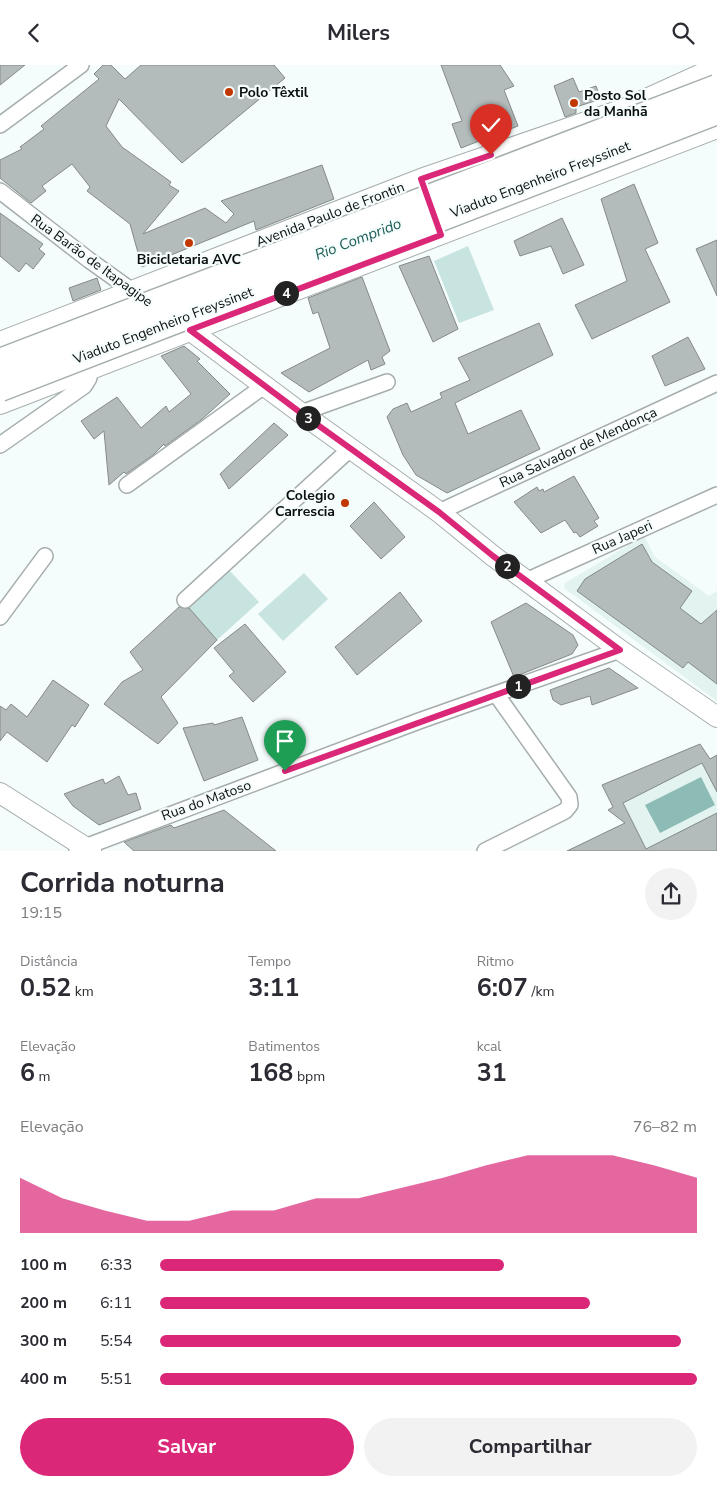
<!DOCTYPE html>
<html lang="pt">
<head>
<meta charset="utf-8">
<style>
  body { margin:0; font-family:"Nunito Sans",sans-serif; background:#f2f2f3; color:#2b2b33; height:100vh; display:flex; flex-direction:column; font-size:19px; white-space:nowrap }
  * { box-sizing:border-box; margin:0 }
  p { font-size:16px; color:#7c7c81 }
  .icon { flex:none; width:28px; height:28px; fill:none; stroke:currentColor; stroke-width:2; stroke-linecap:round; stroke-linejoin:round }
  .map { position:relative; height:786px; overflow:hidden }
  .drawer { display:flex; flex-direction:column; background:#fff; flex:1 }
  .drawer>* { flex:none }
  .pin { position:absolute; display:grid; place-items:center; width:42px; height:42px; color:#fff; margin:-51px -21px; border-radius:50% 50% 50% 0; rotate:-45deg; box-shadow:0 0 5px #0007 }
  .pin .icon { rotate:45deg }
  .km { position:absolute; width:25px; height:25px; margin:-12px; border-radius:50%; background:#222; color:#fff; font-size:14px; line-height:25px; text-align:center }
  .round { display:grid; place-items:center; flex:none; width:52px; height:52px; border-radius:26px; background:#f2f2f3 }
  .headline { display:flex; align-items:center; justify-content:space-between; height:85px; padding:0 20px }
  h1 { font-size:28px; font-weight:700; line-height:38px }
  .stats { display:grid; grid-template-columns:repeat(3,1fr); gap:8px; height:85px; padding:5px 20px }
  .stats div { display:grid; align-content:center }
  .stats b { font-size:25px; font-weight:700 }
  .stats small { font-size:14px; font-weight:400 }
  .stats p { font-size:14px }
  .chart { height:140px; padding:10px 20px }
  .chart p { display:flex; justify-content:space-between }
  .chart svg { width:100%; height:90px; margin-top:5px; fill:#db2777; opacity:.7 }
  .action { display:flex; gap:10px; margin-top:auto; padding:10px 20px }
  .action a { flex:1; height:58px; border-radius:30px; background:#db2777; color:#fff; font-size:20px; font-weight:700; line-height:58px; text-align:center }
  .action a+a { background:#f2f2f3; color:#2b2b33 }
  ul { padding:0 20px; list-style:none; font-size:16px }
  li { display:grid; grid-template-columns:80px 60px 1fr; align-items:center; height:38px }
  li i { height:12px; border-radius:6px; background:#db2777 }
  header { display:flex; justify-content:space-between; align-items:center; height:65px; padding:0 20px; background:#fff; font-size:22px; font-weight:700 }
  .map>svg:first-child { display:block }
  .built { fill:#e2f3f0 }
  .pitch { fill:#c7e4e0 }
  .water { fill:#8dbbb6 }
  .building { fill:#b4bcbb; stroke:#838a89 }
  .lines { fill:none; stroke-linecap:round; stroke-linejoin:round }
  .street-casing { stroke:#a6aead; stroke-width:18 }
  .secondary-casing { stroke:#a6aead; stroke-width:22 }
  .street { stroke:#fff; stroke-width:15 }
  .secondary { stroke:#fff; stroke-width:20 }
  .highway-bridge-casing { stroke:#a6aead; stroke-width:29; stroke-linecap:butt }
  .highway-bridge { stroke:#fff; stroke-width:26 }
  .route-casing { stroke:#fff; stroke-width:10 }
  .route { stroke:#db2777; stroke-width:6 }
  .poi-dot { fill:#c03800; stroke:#f5fdfc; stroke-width:2 }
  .labels { text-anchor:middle; stroke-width:4.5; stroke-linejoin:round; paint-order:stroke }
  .poi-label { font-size:14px; font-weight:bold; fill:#0b0e0e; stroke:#f5fdfc; text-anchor:start }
  .street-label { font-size:14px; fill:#0b0e0e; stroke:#f5fdfc }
  .water-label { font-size:15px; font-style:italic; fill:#205e59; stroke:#f5fdfc }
</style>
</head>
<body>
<header><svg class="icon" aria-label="back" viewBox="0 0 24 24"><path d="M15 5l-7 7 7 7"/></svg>Milers<svg class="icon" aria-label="search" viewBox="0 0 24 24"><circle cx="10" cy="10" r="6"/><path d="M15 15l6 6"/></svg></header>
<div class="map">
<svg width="717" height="786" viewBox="0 0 717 786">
  <rect width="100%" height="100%" fill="#f5fdfc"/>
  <path class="built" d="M644,471L655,492L709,531L717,526V636L564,523L565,518Z
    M717,690V786H579L577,781L624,758L608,745Z"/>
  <path class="pitch" d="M468,181L494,245L459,258L434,196Z
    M229,505L259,537L217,575L188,543Z
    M304,508L328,534L283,576L258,549Z"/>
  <path class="water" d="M701,712L715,740L660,768L645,740Z"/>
  <path class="building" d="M0,0H25L0,20Z
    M103,0H111L125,14L141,0H274L285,13L182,98L119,34L106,61L122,82L171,117L169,120L179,126L143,169L205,143L226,158L234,149L221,136L322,100L334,134L256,165L254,156L142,202L130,159L87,126L90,122L72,99L42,121L46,126L31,138L0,113V95L22,84L20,82L44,64L41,61L99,14L94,9Z
    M441,0H500L514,21L504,25L518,61L461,83L452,59L462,56Z
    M573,13L579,27L596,21L601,34L576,42V48L565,52L554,21Z
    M634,119L658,178L645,184L670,237L592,274L575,240L627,216L601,134Z
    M0,148L43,179L39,184L45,189L33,204L26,198L19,207L0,191Z
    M562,153L584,200L563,209L551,181L520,191L514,176Z
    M717,175V231L696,184Z
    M429,191L458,264L433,277L399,201Z
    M362,212L390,286L382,292L385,299L371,305L368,295L309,327L281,308L330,283L318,247L313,249L308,233Z
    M97,213L101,225L73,236L69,223Z
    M539,258L553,290L455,338L468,369L521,345L540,384L447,428L416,410L403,390L387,352L393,344L407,338L411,347L442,333L440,328L470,315L458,293Z
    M688,272L705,304L665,321L652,291Z
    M184,281L200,294L197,296L230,329L201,355L165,381L164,379L153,390L126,409L124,407L109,420L104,366L94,374L81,356L117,332L141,363L166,341L169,347L191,329L161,291Z
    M274,358L288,370L229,424L220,409Z
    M574,411L599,453L594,456L598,461L580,472L576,467L574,468L565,455L541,468L514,437L537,422L539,426L543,424L544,427Z
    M374,437L405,472L381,494L350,461Z
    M642,479L652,497L692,526L680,543L701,559L717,545V619L688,597L683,603L577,526L585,514Z
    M400,527L422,556L357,610L335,582Z
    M526,538L573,570L578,580L572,589L514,612L491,557Z
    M179,542L189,543L217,575L161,632L178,658L158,679L104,639L122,617L143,605L130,587Z
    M245,559L286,607L253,637L229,611L234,607L214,583Z
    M609,603L638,623L592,640L590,631L561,640L553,635L550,625Z
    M53,615L89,640L75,662L72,660L47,697L7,667L0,676V641L6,645L11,639L27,652Z
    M242,652L258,695L204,716L183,663L213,658L214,660Z
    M700,679L710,694L717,690V727L702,698L623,738L646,784L717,748V786H567L625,758L608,745L613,742L602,720Z
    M119,711L128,730L136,728L141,744L99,760L73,741L64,729L103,714L105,719Z
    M224,745L276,786H134L124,777L171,760L174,763Z"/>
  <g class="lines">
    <g class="street-casing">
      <path id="street" d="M0,60L81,0
        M0,126L89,195L131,225
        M301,348L387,317
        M0,380L84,321L89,313L88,304
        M127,420L264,321
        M439,447L717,318
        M528,515L717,430
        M185,535L350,384
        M0,552L45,491
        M77,785L419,656L620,585
        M485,786L565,746L570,740L569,732L496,629"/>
    </g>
    <g class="secondary-casing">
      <path id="secondary" d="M183,260L301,348L439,447L493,491L620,585L717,652
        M0,277L421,114L624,44L717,2
        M0,339L717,63
        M0,728L91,786"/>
    </g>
    <use href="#street" class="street"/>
    <use href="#secondary" class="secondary"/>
    <g class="highway-bridge-casing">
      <path id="highway-bridge" d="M0,297L717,23
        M0,323L717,46"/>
    </g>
    <use href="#highway-bridge" class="highway-bridge"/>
  </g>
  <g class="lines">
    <g class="route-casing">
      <path id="route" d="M285,706L620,585L493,491L439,447L301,348L190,265L441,170L421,114L491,90"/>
    </g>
    <use href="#route" class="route"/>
  </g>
  <g class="poi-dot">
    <circle cx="229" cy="27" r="5"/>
    <circle cx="574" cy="38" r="5"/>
    <circle cx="189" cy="178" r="5"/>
    <circle cx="345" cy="438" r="5"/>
  </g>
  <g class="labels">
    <g class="poi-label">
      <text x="239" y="32">Polo Têxtil</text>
      <text x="584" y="35">Posto Sol<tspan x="584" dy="16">da Manhã</tspan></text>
      <text x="189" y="199" text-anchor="middle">Bicicletaria AVC</text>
      <text x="335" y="435" text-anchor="end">Colegio<tspan x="335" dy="16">Carrescia</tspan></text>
    </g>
    <g class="street-label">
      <text transform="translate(540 114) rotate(-21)" y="5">Viaduto Engenheiro Freyssinet</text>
      <text transform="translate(330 149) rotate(-21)" y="5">Avenida Paulo de Frontin</text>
      <text transform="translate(92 195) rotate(36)" y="5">Rua Barão de Itapagipe</text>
      <text transform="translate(163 260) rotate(-21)" y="5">Viaduto Engenheiro Freyssinet</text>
      <text transform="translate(578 382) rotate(-25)" y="5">Rua Salvador de Mendonça</text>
      <text transform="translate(622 472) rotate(-24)" y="5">Rua Japeri</text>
      <text transform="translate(206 735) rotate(-20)" y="5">Rua do Matoso</text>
    </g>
    <g class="water-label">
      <text transform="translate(358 174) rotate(-21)" y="5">Rio Comprido</text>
    </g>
  </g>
</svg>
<div class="pin" style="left:285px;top:706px;background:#1e9e55"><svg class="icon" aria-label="arrive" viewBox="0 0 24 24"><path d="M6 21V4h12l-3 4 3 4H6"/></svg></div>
<div class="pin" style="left:491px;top:90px;background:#d93025"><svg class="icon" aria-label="check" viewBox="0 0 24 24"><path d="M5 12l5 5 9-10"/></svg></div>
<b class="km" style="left:518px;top:621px">1</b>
<b class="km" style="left:507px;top:501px">2</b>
<b class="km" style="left:308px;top:353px">3</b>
<b class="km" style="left:286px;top:228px">4</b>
</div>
<section class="drawer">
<div class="headline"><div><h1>Corrida noturna</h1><p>19:15</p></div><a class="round"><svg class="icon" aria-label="share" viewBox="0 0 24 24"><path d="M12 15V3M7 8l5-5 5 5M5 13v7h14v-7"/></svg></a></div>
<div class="stats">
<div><p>Distância</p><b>0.52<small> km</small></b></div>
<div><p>Tempo</p><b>3:11</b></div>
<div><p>Ritmo</p><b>6:07<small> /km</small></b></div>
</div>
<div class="stats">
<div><p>Elevação</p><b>6<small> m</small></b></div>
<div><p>Batimentos</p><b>168<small> bpm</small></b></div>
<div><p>kcal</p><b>31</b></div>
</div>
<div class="chart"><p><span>Elevação</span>76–82 m</p>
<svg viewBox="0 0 160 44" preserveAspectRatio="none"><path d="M0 44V17L10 27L20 33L30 38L40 38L50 33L60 33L70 27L80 27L90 22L100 17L110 11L120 6L130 6L140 6L150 11L160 17V44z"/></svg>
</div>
<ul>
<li><b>100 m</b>6:33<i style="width:64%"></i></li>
<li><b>200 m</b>6:11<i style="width:80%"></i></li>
<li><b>300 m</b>5:54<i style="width:97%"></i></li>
<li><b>400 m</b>5:51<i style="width:100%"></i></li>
</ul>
<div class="action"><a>Salvar</a><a>Compartilhar</a></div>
</section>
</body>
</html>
